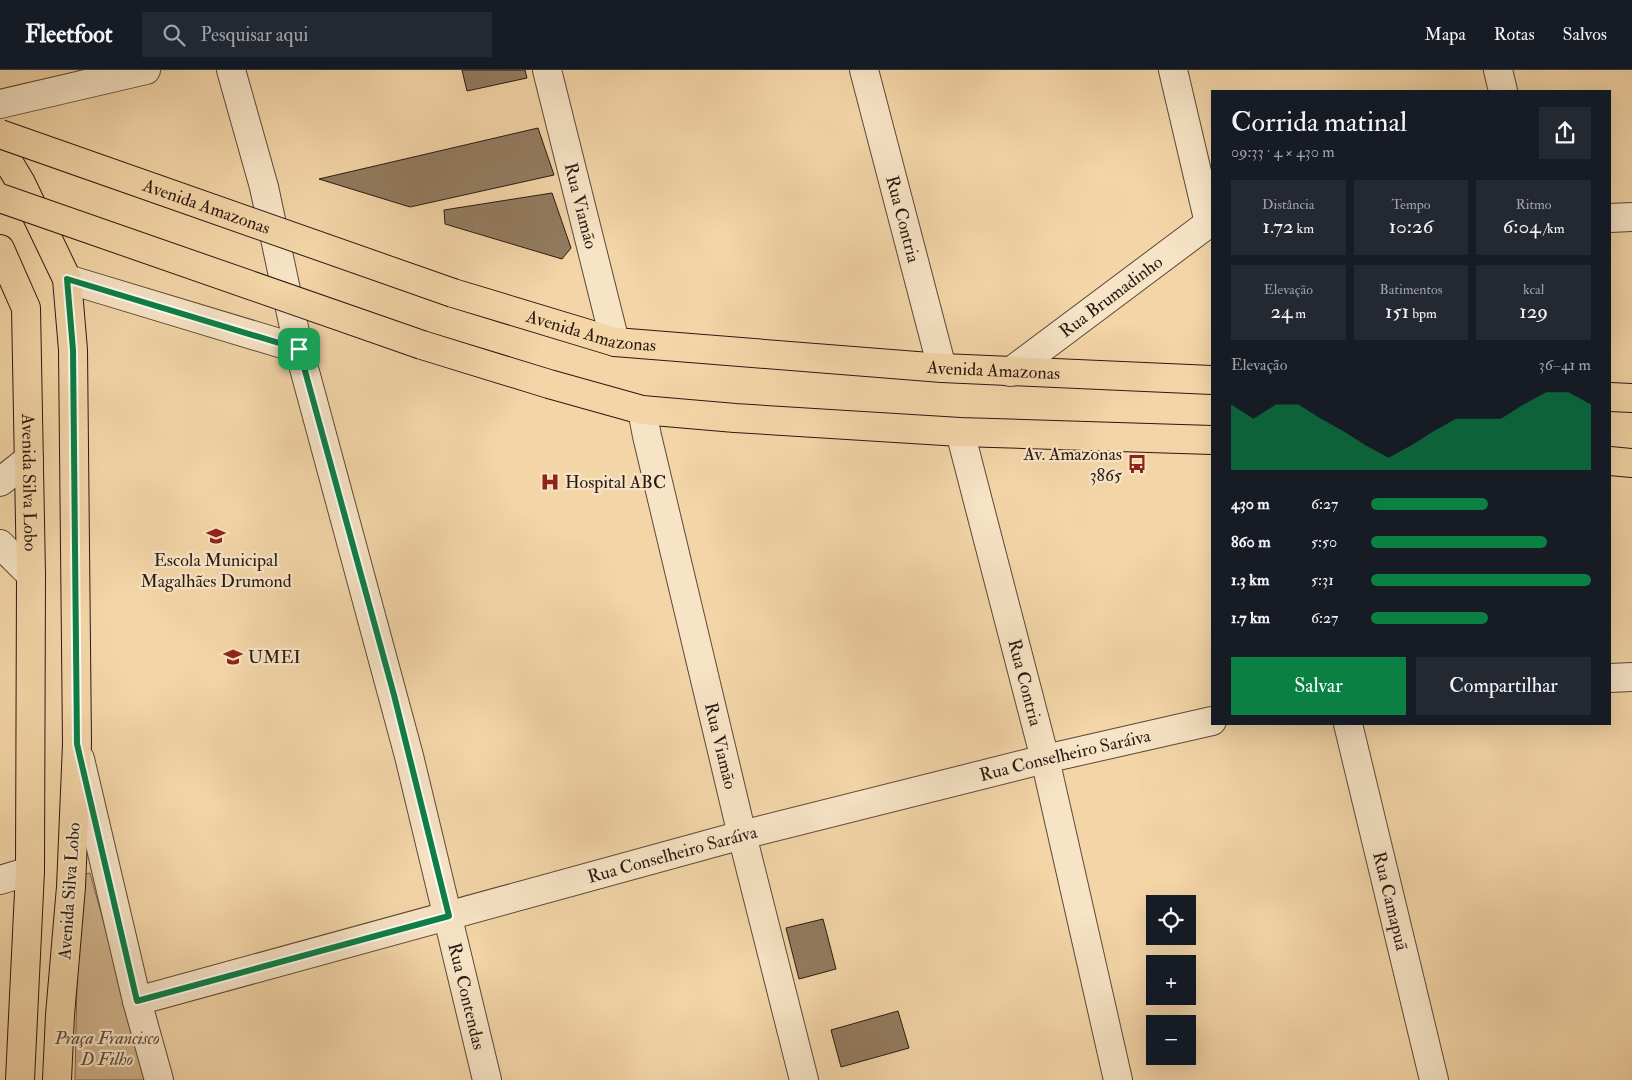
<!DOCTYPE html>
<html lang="pt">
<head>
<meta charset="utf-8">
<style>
  body { margin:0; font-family:"IM FELL Double Pica",serif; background:#242831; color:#f1f3f6; height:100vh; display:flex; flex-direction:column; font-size:19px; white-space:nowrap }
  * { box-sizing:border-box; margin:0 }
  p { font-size:16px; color:#9ea1a6 }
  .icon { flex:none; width:28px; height:28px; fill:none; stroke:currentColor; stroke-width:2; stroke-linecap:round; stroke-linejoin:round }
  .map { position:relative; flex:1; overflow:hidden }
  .sheet { position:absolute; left:1211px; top:20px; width:400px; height:635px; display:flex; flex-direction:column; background:#171b24; border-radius:0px; box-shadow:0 5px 20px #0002 }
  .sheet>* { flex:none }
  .buttons { position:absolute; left:1146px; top:825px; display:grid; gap:10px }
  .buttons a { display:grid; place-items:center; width:50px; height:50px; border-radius:0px; background:#171b24; box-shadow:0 5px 20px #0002; font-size:25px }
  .pin { position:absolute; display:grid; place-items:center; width:42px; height:42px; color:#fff; margin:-21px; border-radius:10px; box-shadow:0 2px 8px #0006 }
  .round { display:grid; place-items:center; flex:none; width:52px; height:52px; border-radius:0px; background:#242831 }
  .overview { display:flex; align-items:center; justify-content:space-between; height:85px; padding:0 20px }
  h1 { font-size:28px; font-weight:600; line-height:38px }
  .figures { display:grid; grid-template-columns:repeat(3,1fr); gap:8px; height:85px; padding:5px 20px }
  .figures div { display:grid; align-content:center; border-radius:0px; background:#242831; text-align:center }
  .figures b { font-size:21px; font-weight:600 }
  .figures small { font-size:14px; font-weight:400 }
  .figures p { font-size:14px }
  .chart { height:140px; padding:10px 20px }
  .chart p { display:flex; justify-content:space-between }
  .chart svg { width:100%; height:90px; margin-top:5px; fill:#0b8043; opacity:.7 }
  .cta { display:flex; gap:10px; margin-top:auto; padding:10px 20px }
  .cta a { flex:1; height:58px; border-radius:0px; background:#0b8043; color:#fff; font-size:20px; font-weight:600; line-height:58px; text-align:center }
  .cta a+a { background:#242831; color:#f1f3f6 }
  ul { padding:0 20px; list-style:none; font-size:16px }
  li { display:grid; grid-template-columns:80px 60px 1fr; align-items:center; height:38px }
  li i { height:12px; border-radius:6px; background:#0b8043 }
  header { display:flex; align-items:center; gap:30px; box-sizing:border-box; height:70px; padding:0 25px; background:#171b24; border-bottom:1px solid #363941 }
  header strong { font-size:24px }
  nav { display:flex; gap:28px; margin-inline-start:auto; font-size:18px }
  .search { width:350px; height:45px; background:#242831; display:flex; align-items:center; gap:12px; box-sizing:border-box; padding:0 18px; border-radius:0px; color:#9ea1a6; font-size:19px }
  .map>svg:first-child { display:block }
  .green { fill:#d1b58e; stroke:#7e6750 }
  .building { fill:#937b60; stroke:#2a1913 }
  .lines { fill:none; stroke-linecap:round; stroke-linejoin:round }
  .minor-casing { stroke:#5c4838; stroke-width:30 }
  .major-casing { stroke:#2a1913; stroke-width:30 }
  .minor { stroke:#f7e4c6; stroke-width:28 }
  .major { stroke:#f3d5a7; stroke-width:28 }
  .major-bridge-casing { stroke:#2a1913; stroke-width:30; stroke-linecap:butt }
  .major-bridge { stroke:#f3d5a7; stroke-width:28 }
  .route-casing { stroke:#fff; stroke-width:10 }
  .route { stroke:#0b8043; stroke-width:6 }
  .labels { text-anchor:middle; stroke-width:4.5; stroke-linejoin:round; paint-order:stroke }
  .street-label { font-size:18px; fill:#2a1913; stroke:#f7e4c6 }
  .poi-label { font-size:18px; fill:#2a1913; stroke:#f7e4c6; text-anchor:start }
  .park-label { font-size:18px; font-style:italic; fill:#5c4838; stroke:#f7e4c6 }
</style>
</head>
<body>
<header>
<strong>Fleetfoot</strong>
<div class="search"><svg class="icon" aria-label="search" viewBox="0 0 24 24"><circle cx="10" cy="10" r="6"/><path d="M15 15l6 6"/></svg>Pesquisar aqui</div>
<nav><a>Mapa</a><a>Rotas</a><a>Salvos</a></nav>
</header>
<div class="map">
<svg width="1632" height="1010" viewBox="0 0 1632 1010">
  <rect width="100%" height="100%" fill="#f3d5a7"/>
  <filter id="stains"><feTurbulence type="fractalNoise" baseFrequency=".004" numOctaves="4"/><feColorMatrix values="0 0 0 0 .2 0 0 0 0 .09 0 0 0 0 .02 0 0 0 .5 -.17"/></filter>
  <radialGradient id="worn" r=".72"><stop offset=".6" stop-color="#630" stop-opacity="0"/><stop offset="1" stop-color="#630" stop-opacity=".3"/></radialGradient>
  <path class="green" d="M90,803L147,1010H75L79,805Z"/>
  <path class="building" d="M462,0H525L527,8L467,21Z
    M538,58L554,105L410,137L319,109Z
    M552,123L571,178L562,189L445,154L444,140Z
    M823,849L836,899L799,909L786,858Z
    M898,941L909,978L841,997L831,960Z"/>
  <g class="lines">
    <g class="minor-casing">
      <g id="minor">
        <path id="s1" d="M231,0L264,117L298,276L409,686L487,1010"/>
        <path id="s2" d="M547,0L615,272"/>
        <path id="s3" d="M864,0L942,298"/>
        <path d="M1173,0L1209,153"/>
        <path d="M1498,0L1503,21"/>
        <path d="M0,34L146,0"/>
        <path d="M1610,148L1632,147"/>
        <path d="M67,209L299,279"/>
        <path id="s4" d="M1010,302L1209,153H1212"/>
        <path id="s5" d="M642,340L647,366L742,765L804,1010"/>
        <path id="s6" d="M960,362L1045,689L1118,1010"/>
        <path d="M0,412L29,389"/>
        <path d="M0,474L31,505"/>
        <path d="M1610,608L1632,607"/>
        <path id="s7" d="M1348,654L1434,1010"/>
        <path d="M80,689L137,931L159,1010"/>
        <path d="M0,810L30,801"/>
        <path id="s8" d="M137,931L742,765L1045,689L1212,651"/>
      </g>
    </g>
    <g class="major-casing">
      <g id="major">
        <path d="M0,78L21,113L67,209L73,280L77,674L71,817L60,945L57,1010"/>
        <path id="s9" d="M0,179L26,238L31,505L30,801L20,1010"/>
        <path id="s10" d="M453,223L615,272L942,298L1212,310"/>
        <path d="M422,275L549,314L642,340L735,348L960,362L1212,370"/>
        <path d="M1610,327L1632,328"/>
        <path d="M1610,391L1632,393"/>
      </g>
    </g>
    <use href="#minor" class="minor"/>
    <use href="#major" class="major"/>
    <g class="major-bridge-casing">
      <g id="major-bridge">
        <path id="s11" d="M0,64L453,223"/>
        <path d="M0,128L422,275"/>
      </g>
    </g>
    <use href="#major-bridge" class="major-bridge"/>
  </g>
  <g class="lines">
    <g class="route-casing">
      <path id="route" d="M67,209L299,279L394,625L449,846L137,931L77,674L73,280Z"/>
    </g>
    <use href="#route" class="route"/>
  </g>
  <defs>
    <g id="bus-bare" transform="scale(1.5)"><path d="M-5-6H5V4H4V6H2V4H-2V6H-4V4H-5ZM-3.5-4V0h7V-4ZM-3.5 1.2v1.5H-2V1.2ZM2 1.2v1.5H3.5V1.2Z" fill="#8f2418" stroke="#f7e4c6" stroke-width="2.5" paint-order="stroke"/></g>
    <g id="hospital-bare" transform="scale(1.5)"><path d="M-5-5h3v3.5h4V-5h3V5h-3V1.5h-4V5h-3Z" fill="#8f2418" stroke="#f7e4c6" stroke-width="2.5" paint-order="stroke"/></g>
    <g id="school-bare" transform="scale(1.5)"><path d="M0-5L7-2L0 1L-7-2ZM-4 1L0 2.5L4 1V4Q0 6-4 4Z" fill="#8f2418" stroke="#f7e4c6" stroke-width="2.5" paint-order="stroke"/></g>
  </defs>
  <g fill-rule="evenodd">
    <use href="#bus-bare" x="1137" y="394"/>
    <use href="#hospital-bare" x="550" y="412"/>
    <use href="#school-bare" x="216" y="466"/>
    <use href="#school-bare" x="233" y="587"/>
  </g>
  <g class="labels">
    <g class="street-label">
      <text dy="6" stroke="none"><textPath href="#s2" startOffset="140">Rua Viamão</textPath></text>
      <text dy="6" stroke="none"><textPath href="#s11" startOffset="219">Avenida Amazonas</textPath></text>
      <text dy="6" stroke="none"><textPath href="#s3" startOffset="154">Rua Contria</textPath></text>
      <text dy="6" stroke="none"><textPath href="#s4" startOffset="126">Rua Brumadinho</textPath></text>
      <text dy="6" stroke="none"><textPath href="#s10" startOffset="144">Avenida Amazonas</textPath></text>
      <text dy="6" stroke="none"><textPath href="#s10" startOffset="549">Avenida Amazonas</textPath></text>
      <text dy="6" stroke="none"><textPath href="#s9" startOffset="239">Avenida Silva Lobo</textPath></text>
      <text dy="6" stroke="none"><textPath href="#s6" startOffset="259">Rua Contria</textPath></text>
      <text dy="6" stroke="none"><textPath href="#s5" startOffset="345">Rua Viamão</textPath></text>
      <text dy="6" stroke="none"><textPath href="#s8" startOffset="960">Rua Conselheiro Saráiva</textPath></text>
      <text dy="6" stroke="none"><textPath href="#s8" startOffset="555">Rua Conselheiro Saráiva</textPath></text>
      <text transform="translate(69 821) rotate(-86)" y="6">Avenida Silva Lobo</text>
      <text dy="6" stroke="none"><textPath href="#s7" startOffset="182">Rua Camapuã</textPath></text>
      <text dy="6" stroke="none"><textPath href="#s1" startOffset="956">Rua Contendas</textPath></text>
    </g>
    <g class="poi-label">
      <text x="1122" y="390" text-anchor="end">Av. Amazonas<tspan x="1122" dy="21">3865</tspan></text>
      <text x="565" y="418">Hospital ABC</text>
      <text x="216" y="496" text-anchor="middle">Escola Municipal<tspan x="216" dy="21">Magalhães Drumond</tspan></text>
      <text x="248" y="593">UMEI</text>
    </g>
    <g class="park-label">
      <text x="107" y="974">Praça Francisco<tspan x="107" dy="21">D Filho</tspan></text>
    </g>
  </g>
  <rect width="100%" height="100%" filter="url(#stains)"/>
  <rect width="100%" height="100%" fill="url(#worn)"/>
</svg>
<div class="buttons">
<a><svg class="icon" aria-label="locate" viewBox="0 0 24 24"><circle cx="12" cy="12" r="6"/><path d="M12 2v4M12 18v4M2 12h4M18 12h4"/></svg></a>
<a>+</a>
<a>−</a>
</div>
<div class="pin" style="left:299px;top:279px;background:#1e9e55"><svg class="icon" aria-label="arrive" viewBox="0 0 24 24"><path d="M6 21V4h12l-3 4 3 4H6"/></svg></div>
<section class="sheet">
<div class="overview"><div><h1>Corrida matinal</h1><p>09:33 · 4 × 430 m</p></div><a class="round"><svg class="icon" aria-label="share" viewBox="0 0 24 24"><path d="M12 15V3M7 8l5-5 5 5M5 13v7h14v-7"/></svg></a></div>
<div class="figures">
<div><p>Distância</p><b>1.72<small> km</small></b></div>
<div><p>Tempo</p><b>10:26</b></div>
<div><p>Ritmo</p><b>6:04<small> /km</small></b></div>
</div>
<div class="figures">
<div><p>Elevação</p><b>24<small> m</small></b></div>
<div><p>Batimentos</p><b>151<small> bpm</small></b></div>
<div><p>kcal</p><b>129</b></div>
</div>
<div class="chart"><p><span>Elevação</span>36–41 m</p>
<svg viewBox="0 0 160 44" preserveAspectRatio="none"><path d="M0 44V12L10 19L20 12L30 12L40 19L50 25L60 32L70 38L80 32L90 25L100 19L110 19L120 19L130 12L140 6L150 6L160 12V44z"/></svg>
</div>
<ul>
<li><b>430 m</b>6:27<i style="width:53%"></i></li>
<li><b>860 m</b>5:50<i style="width:80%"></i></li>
<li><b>1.3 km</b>5:31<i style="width:100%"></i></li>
<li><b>1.7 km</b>6:27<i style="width:53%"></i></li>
</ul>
<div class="cta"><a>Salvar</a><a>Compartilhar</a></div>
</section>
</div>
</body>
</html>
